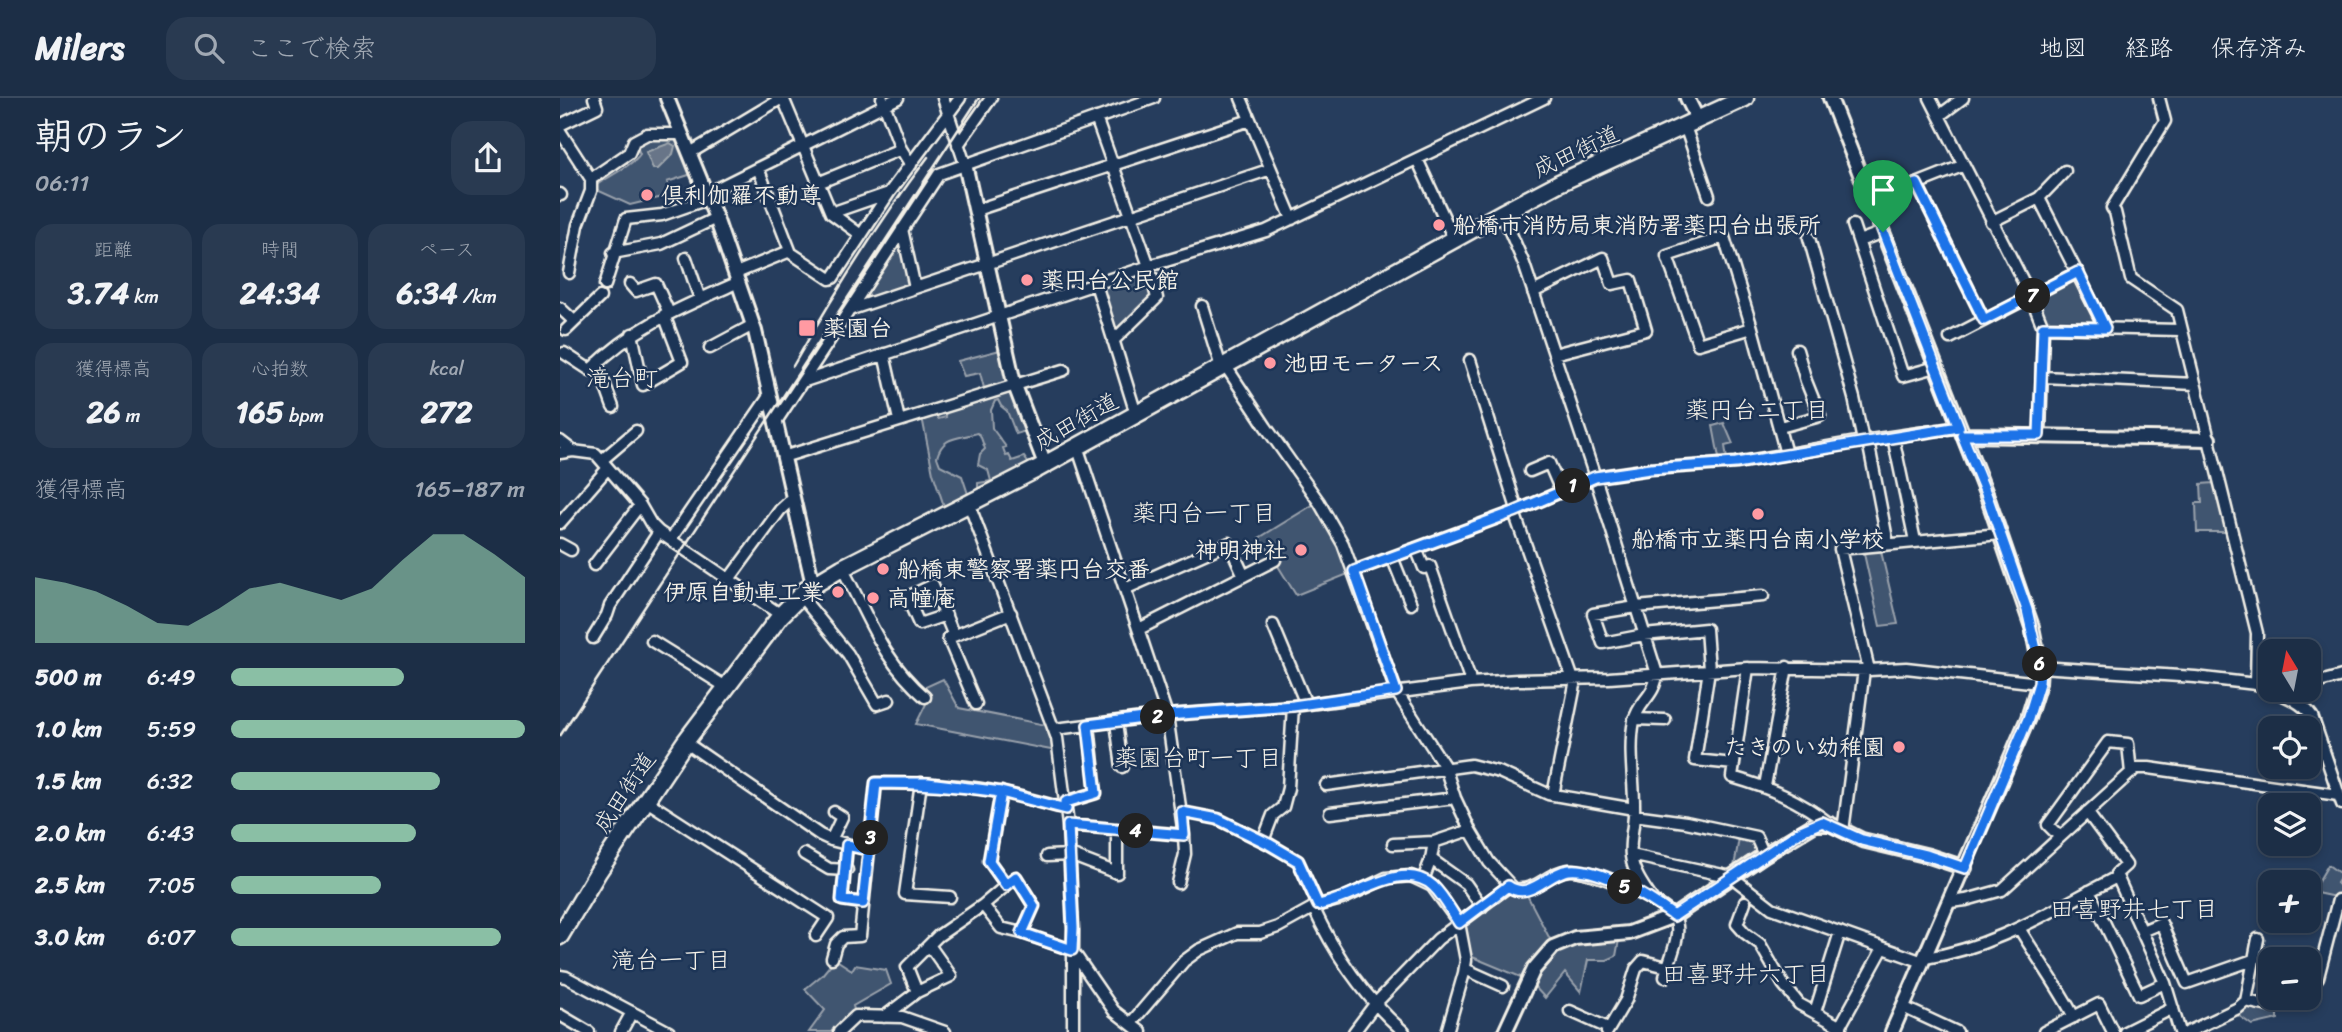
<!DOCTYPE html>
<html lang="ja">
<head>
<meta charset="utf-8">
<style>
  body { margin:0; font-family:Sriracha,"Klee One",sans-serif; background:#293a51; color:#f1f3f6; height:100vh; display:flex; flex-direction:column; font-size:26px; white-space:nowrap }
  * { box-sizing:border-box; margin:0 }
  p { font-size:23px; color:#a0a8b3 }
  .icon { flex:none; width:38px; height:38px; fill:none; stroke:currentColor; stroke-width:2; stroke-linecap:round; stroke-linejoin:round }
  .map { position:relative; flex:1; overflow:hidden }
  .sheet { display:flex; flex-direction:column; background:#1c2e46; width:560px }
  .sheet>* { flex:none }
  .needle { width:46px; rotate:350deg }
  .fabs { position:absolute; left:1698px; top:541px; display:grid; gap:14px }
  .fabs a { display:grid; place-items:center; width:63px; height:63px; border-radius:14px; background:#1c2e46; box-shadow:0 4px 10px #0003,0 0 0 2px #3a4a5f; font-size:35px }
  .pin { position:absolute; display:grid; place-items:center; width:60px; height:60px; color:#fff; margin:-72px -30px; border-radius:50% 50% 50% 0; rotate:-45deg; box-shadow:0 0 7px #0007 }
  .pin .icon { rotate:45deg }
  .km { position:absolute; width:35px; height:35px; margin:-18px; border-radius:50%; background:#222; color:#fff; font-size:19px; line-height:35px; text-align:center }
  .round { display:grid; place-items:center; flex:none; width:74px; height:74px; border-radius:21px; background:#293a51 }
  .head { display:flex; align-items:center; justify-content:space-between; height:119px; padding:0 35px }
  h1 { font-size:38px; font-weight:700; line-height:52px }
  .metrics { display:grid; grid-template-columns:repeat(3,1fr); gap:10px; height:119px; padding:7px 35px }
  .metrics div { display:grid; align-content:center; border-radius:18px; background:#293a51; text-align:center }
  .metrics b { font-size:30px; font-weight:700 }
  .metrics small { font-size:19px; font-weight:400 }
  .metrics p { font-size:19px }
  .chart { height:196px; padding:14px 35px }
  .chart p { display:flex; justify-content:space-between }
  .chart svg { width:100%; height:126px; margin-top:7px; fill:#8abfa5; opacity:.7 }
  ul { padding:0 35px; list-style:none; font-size:23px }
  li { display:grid; grid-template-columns:112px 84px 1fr; align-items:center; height:52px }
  li i { height:18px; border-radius:9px; background:#8abfa5 }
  header { display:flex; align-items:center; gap:42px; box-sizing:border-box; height:98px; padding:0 35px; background:#1c2e46; border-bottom:2px solid #3a4a5f }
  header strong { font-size:33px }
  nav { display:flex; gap:38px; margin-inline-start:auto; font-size:24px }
  .search { width:490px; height:63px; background:#293a51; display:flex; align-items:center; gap:18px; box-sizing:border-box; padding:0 24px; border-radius:21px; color:#a0a8b3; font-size:26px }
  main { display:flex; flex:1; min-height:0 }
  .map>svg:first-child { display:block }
  .green { fill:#40546f; stroke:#9aa2ac; stroke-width:2 }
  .water { fill:#677588; stroke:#9fa7ae; stroke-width:2 }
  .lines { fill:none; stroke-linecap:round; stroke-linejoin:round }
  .minor-casing { stroke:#f4f1e8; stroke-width:15 }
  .tertiary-casing { stroke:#f4f1e8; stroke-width:18 }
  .trunk-casing { stroke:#f4f1e8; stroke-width:21 }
  .minor { stroke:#1d3557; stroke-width:10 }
  .tertiary { stroke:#1d3557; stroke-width:12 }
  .trunk { stroke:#1d3557; stroke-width:16 }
  .rail { stroke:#f4f1e8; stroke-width:2.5 }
  .route-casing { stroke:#fff; stroke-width:14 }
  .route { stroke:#1a73e8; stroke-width:9 }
  .poi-dot { fill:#ff9aa2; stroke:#1d3557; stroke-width:2.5 }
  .labels { text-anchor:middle; stroke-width:5; stroke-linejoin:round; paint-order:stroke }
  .street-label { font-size:23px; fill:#f4f1e8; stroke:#1d3557 }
  .poi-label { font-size:23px; font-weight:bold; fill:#f4f1e8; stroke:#1d3557; text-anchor:start }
  .neighbourhood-label { font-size:24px; fill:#f4f1e8; stroke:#1d3557 }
</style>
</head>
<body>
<header>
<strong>Milers</strong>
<div class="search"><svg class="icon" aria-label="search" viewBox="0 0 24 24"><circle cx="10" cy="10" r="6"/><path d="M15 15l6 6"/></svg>ここで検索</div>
<nav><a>地図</a><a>経路</a><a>保存済み</a></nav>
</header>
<main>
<section class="sheet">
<div class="head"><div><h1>朝のラン</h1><p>06:11</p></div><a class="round"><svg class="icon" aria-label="share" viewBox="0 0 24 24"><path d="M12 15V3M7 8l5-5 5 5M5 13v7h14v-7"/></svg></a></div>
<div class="metrics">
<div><p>距離</p><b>3.74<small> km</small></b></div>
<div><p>時間</p><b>24:34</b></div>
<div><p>ペース</p><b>6:34<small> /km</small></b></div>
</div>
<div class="metrics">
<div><p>獲得標高</p><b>26<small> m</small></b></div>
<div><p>心拍数</p><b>165<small> bpm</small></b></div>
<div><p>kcal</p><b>272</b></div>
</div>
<div class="chart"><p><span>獲得標高</span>165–187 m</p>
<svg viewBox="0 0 160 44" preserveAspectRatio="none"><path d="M0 44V21L10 23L20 26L30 31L40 37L50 38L60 32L70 25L80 23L90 26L100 29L110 25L120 15L130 6L140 6L150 13L160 21V44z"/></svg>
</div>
<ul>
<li><b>500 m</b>6:49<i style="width:59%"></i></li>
<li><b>1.0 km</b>5:59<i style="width:100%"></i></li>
<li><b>1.5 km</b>6:32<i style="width:71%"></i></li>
<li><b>2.0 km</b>6:43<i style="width:63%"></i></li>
<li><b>2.5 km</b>7:05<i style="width:51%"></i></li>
<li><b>3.0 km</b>6:07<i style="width:92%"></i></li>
</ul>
</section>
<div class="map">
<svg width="1782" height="934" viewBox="0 0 1782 934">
  <rect width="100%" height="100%" fill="#263d5d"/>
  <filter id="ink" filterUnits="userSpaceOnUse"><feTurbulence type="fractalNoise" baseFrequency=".0143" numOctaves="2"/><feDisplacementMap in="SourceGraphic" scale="14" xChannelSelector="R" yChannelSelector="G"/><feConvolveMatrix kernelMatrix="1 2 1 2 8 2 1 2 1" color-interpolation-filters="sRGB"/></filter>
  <g filter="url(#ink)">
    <path class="green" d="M89,40L119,41L132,76L107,84L111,97L70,107L37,92L35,88C48,79 73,67 80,56L77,49Z
      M342,142L352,186L303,203Z
      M584,175L587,176L593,199L555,235L543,193L544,189Z
      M1511,180L1516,181L1539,227L1486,226L1474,200Z
      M440,252L447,283L424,290L420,275L404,278L398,263Z
      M450,290L465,333L456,336L447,313L441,308L438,302L435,303L431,312L432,330L446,349L443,350L446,358L449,357L452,363L464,359L469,366L418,391V385L431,383L428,372L418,367L420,356L425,351L420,337L417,335C399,341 383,337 377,359L380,367L402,378L408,396L384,408L373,375L362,319L375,315L378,321L386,319L384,311Z
      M1164,325L1173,346L1165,348L1167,361L1159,360L1153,328Z
      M1654,385L1667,434H1637L1636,405H1642L1641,386Z
      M756,405L793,474L736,497L707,450L699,440Z
      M1320,449L1338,526L1320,528L1303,451Z
      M383,581L399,610L491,628L496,653L356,626L369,600L361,591Z
      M1179,740L1195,744V756L1174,769Z
      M1768,767L1782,777L1777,785L1782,790V797L1775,799L1752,794Z
      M951,792L967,797L991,843L976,857L963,880L910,858L905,824Z
      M1059,842L1056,858L1047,862H1028L1021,894L1005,875L985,900L973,887C995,841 1013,845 1059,842Z
      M275,861L292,872L295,867L326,872L331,886L293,908L295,915L283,920L271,934H249L265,912L245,891L262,877Z
      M1688,909L1718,914V921L1692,927L1675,915Z"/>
    <path class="water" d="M110,45L115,48L113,56L98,71H93L86,54Z"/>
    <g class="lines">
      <g class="minor-casing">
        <path id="minor" d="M223,0L271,115L301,137
          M322,0L341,51L351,67
          M383,0L405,66
          M681,0L732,121
          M1370,0L1471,199L1483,229L1480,337
          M1599,0L1605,23L1552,110L1555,114L1571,181L1617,212L1697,535L1696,586
          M1379,18L1403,0
          M536,20L589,168L597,200L553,243
          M0,27L37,9L34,0
          M1125,28L1149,98
          M0,33L31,81
          M398,47L431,0
          M130,55L222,0
          M857,61L894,141
          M198,70L231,155L270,181L273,180L329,95L400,0
          M258,85L341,51
          M1357,86L1424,222
          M0,96L1,97
          M146,96L338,0
          M1479,100L1545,230
          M1311,104L1402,68
          M416,112L690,22
          M271,115L329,95
          M942,115L964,166L1035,379L1097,576C1095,598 1078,604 1074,623C1068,652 1075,685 1074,715C1074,729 1069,743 1071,758C1073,774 1083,788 1092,801
          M1431,124L1479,100L1505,73
          M1293,127L1343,278L1376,269
          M342,131L355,190
          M1249,140L1294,300L1303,343
          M1299,143L1323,134
          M53,155L101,146L156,120
          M126,160L140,201
          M9,175L18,127L31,93V81L69,55L74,43L87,36H122
          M176,175L230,153
          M70,186L76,193L96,186L109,215
          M536,186L576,316
          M45,187L66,121L102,117L148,101
          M973,194L1043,160L1052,186L1071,182L1086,232L994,256
          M642,208L661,269
          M0,210L14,223
          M292,211L711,71
          M1483,229L1620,232
          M1192,230L1138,246L1107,158L1164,139L1192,230L1226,356
          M6,232L40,199
          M72,236L83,287L122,264L104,217
          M1390,240L1518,174
          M150,250L193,227
          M4,255L30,272C76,227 122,209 179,184
          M324,256L339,322
          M910,262L957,411
          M37,265L53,309
          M665,267L706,329L759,404L783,446L836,593L885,669L895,700L910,732L929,764L954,791C978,794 987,774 1009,772C1028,770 1107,804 1115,821C1123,837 1108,863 1105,879
          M1483,279L1635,286
          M245,283L589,168L706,133L984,0
          M215,325L379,76L594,0
          M1220,329L1260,318L1246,283L1237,252
          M1333,339L1355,443
          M0,343L13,353
          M1308,343L1328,446
          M0,355L13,353L36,356L80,407L91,426L99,434L221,517
          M223,359L504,272
          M42,362L76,333
          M970,373L989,365L1001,393
          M409,406L497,640L508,727L513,830V934
          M954,414L1015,587L993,697
          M0,425L48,370
          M111,441L209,298
          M0,446L11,452
          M856,450L864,470L870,468L909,578L910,585
          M832,459L851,506
          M34,467L80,407
          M282,470C309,519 321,561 365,599
          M794,473L954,414L1035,379L1090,371L1176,365L1303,343L1400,329
          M170,480L220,412L233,400
          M565,491L669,445L684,478
          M240,497L288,556L317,606L329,602
          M386,517L359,526L347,499L373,487L394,538
          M713,527L746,606
          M579,531L715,462
          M33,540L47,517L50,508L99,434
          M92,543L166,589
          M1480,569L1635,579L1696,586L1710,591
          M1188,570L1172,679C1210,690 1239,702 1270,726
          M1309,572L1280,451L1440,436
          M1748,587L1782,578
          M1711,592C1726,598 1742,604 1752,618L1782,706
          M416,606L388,540L451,515
          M1074,621L1105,622
          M556,624L562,669
          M495,631L607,617L733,608L910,585L958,582L1049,580L1188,570L1309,572L1346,570L1479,585
          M125,644L260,737L271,742L309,752
          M1174,666L1135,662L1149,572L1146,531L1084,537L1043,545L1033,516L1076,509L1203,498
          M361,685L345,796L390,799
          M766,687L911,667L939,674L988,696L1074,711
          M1205,688L1227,569
          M441,694L429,763L446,787
          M85,702L268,820L256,838
          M506,704L536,695L529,627
          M622,714L658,721L709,746L738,763L758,807
          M1527,714L1566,767L1556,776L1605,885L1620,934
          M770,715L895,700
          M1074,717L1126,724L1196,739L1204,757
          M508,727L624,737L607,617L517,348
          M1283,733L1304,572
          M1500,739L1488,727L1548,644L1568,646L1571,675
          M271,742L282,719L274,714
          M703,743L713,717L723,709L728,690L733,608
          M833,746L874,744
          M287,747L282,802L303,805
          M244,756L269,771L287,772
          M1071,757L1172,779L1212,810L1363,864
          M487,758L510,757L557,775V731
          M871,761L906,786L922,809
          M863,782L871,761L874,744L910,732
          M618,785L625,756L624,737
          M1529,793L1579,897L1605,885
          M1185,804L1177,826L1185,835L1200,846L1223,886L1239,906L1281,929
          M1390,804L1406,802L1442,792L1576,670H1589L1778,697
          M423,807L441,830L462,835
          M753,809C775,857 804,899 844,934
          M1459,830C1477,860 1498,888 1514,919
          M1582,833L1601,825L1627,885L1693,862
          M272,860L276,846L283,839L300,838L316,685C360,685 404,686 448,696C467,700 487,706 506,711
          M1365,860C1435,850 1495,810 1557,779
          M905,871L943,888
          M0,878L6,879L109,934
          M1748,880L1758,879L1778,802H1782
          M357,894L347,869L378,838L423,807L456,779L474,808L462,835L512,852L554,913L581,934
          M1686,903L1698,841
          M1343,909L1397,934
          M1010,913L1048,930
          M1255,914L1280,834
          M0,917L29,934
          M324,919L357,894L391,878L369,847
          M571,925L624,863L639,852L677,835H700L718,829L758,807L782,801L826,780L851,778L872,788L899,825L906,862L904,875L887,934
          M61,934L72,914
          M279,934L296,918L342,919L385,934
          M794,934L815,906L878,841L949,788
          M1047,934L1066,902L1076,871L1083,863L1107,869
          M1277,934L1323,850
          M1484,934L1539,906L1553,934
          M1565,934L1613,910
          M1628,934L1678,910L1686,903L1709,908L1712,900"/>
      </g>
      <g class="tertiary-casing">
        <path id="tertiary" d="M107,0L156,120L195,233L253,487
          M1127,0L1138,22
          M1270,0L1427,398L1472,529L1480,569L1479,585L1468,620L1332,934
          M405,66L454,285L485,366
          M1403,337L1649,341
          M945,934L974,871L993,849L1015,840L1069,835L1114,818L1204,757L1255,726H1270L1302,742L1369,758L1405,770"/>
      </g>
      <g class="trunk-casing">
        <path id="trunk" d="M0,838L38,774L125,644L221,517L247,491L282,470L477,371L942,115L999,85L1185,0"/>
      </g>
      <use href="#minor" class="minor"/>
      <use href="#tertiary" class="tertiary"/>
      <use href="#trunk" class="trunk"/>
      <path class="rail" d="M233,268C274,196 318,125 368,59
        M0,638L419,0"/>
    </g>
  </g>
  <g class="lines" filter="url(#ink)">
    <g class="route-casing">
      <path id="route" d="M1323,134L1399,329L1176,365L1090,371L1035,379L954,414L794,473L836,593L733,608L607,617L528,627L536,695L506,704V711L445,695L441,694C399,688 358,685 316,685L303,805L282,802L287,747L309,752L316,685C333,685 351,685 368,685L441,694L429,763L446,787L456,779L474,808L462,835L512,852L513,830L508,727L624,737L622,714L658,721L709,746L738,763L758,807C795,801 841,760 873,788C884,798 891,813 899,825L948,788C970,804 988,774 1009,772C1040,769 1090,800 1114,818L1241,733L1262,724L1302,742L1369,758L1405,770L1468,621L1479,585L1480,569L1467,512L1427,398L1402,337H1479L1483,229L1545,230L1518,174L1424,222L1357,86L1311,104L1323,134"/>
    </g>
    <use href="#route" class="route"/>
  </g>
  <g class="poi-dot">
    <circle cx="87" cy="97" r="7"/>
    <circle cx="879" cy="127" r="7"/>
    <circle cx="467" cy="182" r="7"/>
    <rect x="238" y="221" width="18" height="18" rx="3.5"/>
    <circle cx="710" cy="265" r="7"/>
    <circle cx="1198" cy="416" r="7"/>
    <circle cx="741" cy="452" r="7"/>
    <circle cx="323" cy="471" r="7"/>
    <circle cx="278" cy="494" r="7"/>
    <circle cx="313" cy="500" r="7"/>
    <circle cx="1339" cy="649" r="7"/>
  </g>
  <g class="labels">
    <g class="street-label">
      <text transform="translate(1016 53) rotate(-25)" y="8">成田街道</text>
      <text transform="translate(516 323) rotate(-29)" y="8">成田街道</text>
      <text transform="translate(64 694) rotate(-56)" y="8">成田街道</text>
    </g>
    <g class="poi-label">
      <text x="101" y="105">倶利伽羅不動尊</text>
      <text x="893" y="135">船橋市消防局東消防署薬円台出張所</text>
      <text x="481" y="190">薬円台公民館</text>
      <text x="263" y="238">薬園台</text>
      <text x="724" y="273">池田モータース</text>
      <text x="1198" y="449" text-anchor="middle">船橋市立薬円台南小学校</text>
      <text x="727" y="460" text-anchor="end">神明神社</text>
      <text x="337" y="479">船橋東警察署薬円台交番</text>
      <text x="264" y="502" text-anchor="end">伊原自動車工業</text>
      <text x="327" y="508">高幢庵</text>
      <text x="1325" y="657" text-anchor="end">たきのい幼稚園</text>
    </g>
    <g class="neighbourhood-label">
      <text x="62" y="288">滝台町</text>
      <text x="1197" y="320">薬円台二丁目</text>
      <text x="644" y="423">薬円台一丁目</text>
      <text x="638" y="668">薬園台町一丁目</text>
      <text x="1574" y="819">田喜野井七丁目</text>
      <text x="111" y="870">滝台一丁目</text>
      <text x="1186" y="884">田喜野井六丁目</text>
    </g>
  </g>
</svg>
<div class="fabs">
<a><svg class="needle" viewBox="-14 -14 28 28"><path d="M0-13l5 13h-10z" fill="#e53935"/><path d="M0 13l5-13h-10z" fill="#a0a8b3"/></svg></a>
<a><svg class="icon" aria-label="locate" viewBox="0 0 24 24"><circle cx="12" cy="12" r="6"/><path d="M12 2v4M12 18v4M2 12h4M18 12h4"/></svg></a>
<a><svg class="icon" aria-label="layers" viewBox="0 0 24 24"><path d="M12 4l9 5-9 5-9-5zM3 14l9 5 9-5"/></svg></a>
<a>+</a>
<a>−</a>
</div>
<div class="pin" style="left:1323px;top:134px;background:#1e9e55"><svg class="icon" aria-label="arrive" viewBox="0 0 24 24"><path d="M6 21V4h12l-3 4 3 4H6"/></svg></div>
<b class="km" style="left:1013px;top:388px">1</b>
<b class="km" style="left:598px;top:619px">2</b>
<b class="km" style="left:311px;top:740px">3</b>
<b class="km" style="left:576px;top:733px">4</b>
<b class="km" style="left:1065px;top:789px">5</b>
<b class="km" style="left:1480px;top:566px">6</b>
<b class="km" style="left:1473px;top:198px">7</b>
</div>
</main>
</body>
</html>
